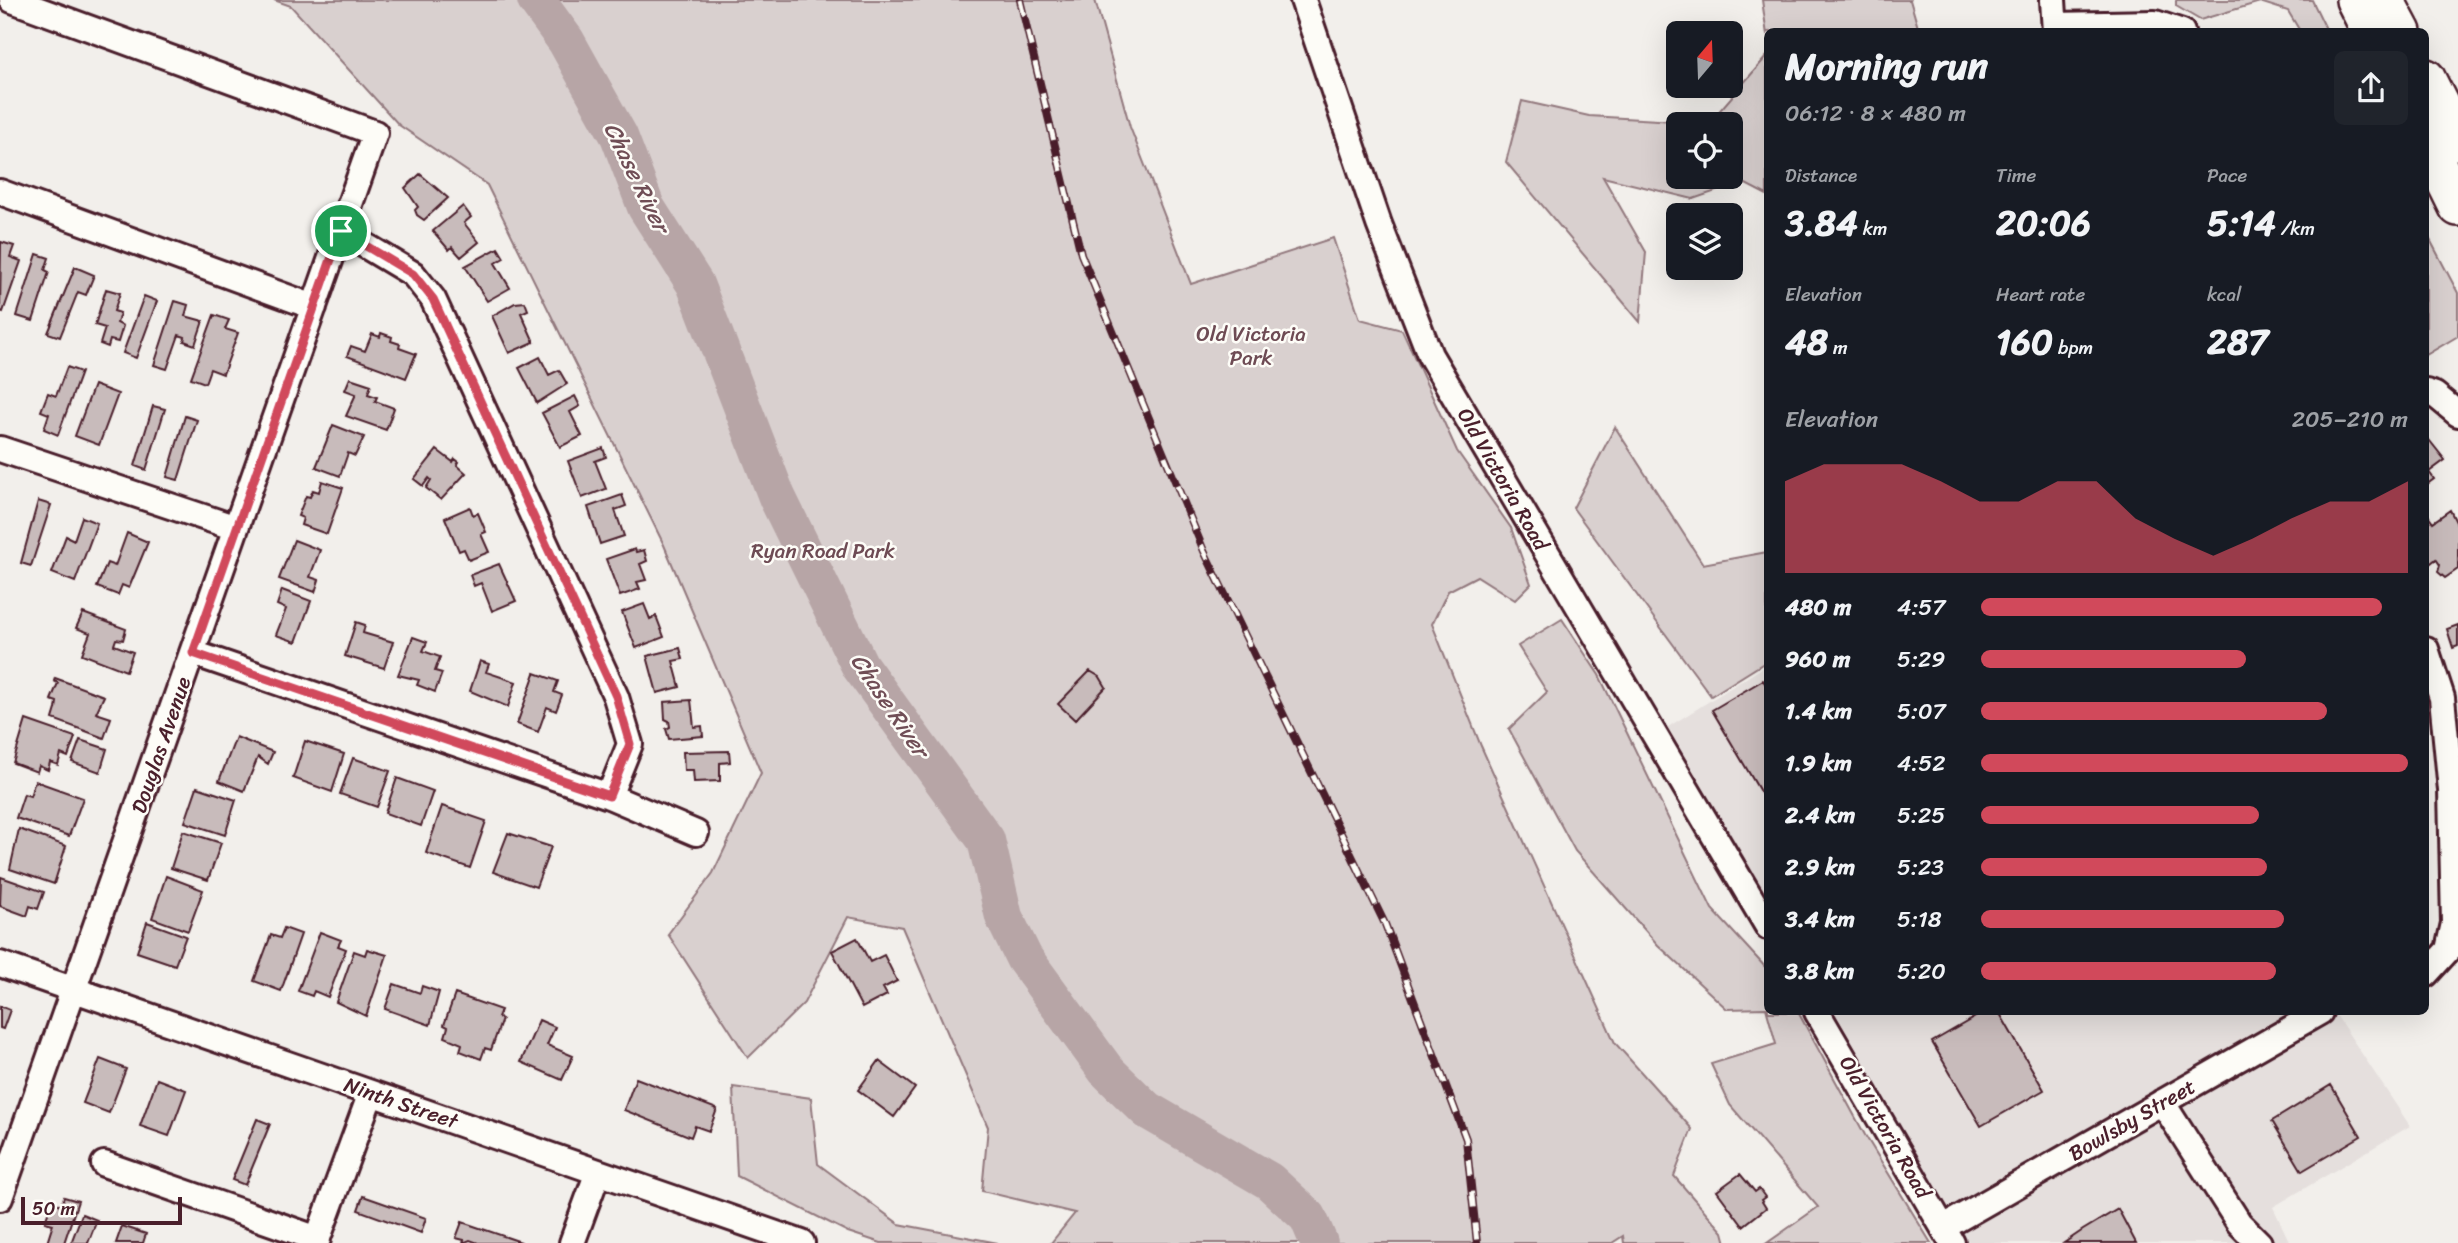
<!DOCTYPE html>
<html lang="en">
<head>
<meta charset="utf-8">
<style>
  body { margin:0; font-family:Sriracha,sans-serif; background:#20242c; color:#f1f3f6; height:100vh; display:flex; flex-direction:column; font-size:26px; white-space:nowrap }
  * { box-sizing:border-box; margin:0 }
  p { font-size:23px; color:#9ea1a6 }
  .icon { flex:none; width:38px; height:38px; fill:none; stroke:currentColor; stroke-width:2; stroke-linecap:round; stroke-linejoin:round }
  .map { position:relative; flex:1; overflow:hidden }
  .side { position:absolute; left:1764px; top:28px; width:665px; height:987px; display:flex; flex-direction:column; background:#171b24; border-radius:10px; box-shadow:0 7px 28px #0002 }
  .side>* { flex:none }
  .needle { width:46px; rotate:19deg }
  .fabs { position:absolute; left:1666px; top:21px; display:grid; gap:14px }
  .fabs a { display:grid; place-items:center; width:77px; height:77px; border-radius:10px; background:#171b24; box-shadow:0 7px 28px #0002; font-size:35px }
  .scale { position:absolute; left:21px; bottom:18px; width:161px; box-sizing:border-box; padding-left:7px; border:4px solid #4a1f2b; border-top:0; font-size:19px; line-height:24px; white-space:nowrap; color:#4a1f2b; -webkit-text-stroke:5px #fdfcf7; paint-order:stroke }
  .pin { position:absolute; display:grid; place-items:center; width:60px; height:60px; color:#fff; margin:-30px; border:4px solid #fff; border-radius:50%; box-shadow:0 2px 7px #0007 }
  .round { display:grid; place-items:center; flex:none; width:74px; height:74px; border-radius:10px; background:#20242c }
  .head { display:flex; align-items:center; justify-content:space-between; height:119px; padding:0 21px }
  h1 { font-size:38px; font-weight:700; line-height:52px }
  .stats { display:grid; grid-template-columns:repeat(3,1fr); gap:10px; height:119px; padding:7px 21px }
  .stats div { display:grid; align-content:center }
  .stats b { font-size:35px; font-weight:700 }
  .stats small { font-size:19px; font-weight:400 }
  .stats p { font-size:19px }
  .chart { height:196px; padding:14px 21px }
  .chart p { display:flex; justify-content:space-between }
  .chart svg { width:100%; height:126px; margin-top:7px; fill:#d1495b; opacity:.7 }
  ul { padding:0 21px; list-style:none; font-size:23px }
  li { display:grid; grid-template-columns:112px 84px 1fr; align-items:center; height:52px }
  li i { height:18px; border-radius:9px; background:#d1495b }
  .map>svg:first-child { display:block }
  .built { fill:#e5dfdd }
  .green { fill:#d9d0cf; stroke:#92787d; stroke-width:2; fill-rule:evenodd }
  .lines { fill:none; stroke-linecap:round; stroke-linejoin:round }
  .river { stroke:#b7a5a6; stroke-width:38 }
  .building { fill:#c8bbbb; stroke:#4a1f2b; stroke-width:2 }
  .minor-casing { stroke:#4a1f2b; stroke-width:30 }
  .highway-casing { stroke:#4a1f2b; stroke-width:42 }
  .minor { stroke:#fdfcf7; stroke-width:24 }
  .highway { stroke:#fdfcf7; stroke-width:37 }
  .rail-casing { stroke:#4a1f2b; stroke-width:8 }
  .rail { stroke:#fdfcf7; stroke-width:5; stroke-dasharray:16; stroke-linecap:butt }
  .route-casing { stroke:#fff; stroke-width:14 }
  .route { stroke:#d1495b; stroke-width:9 }
  .labels { text-anchor:middle; stroke-width:5; stroke-linejoin:round; paint-order:stroke }
  .park-label { font-size:21px; fill:#6e4b54; stroke:#fdfcf7 }
  .street-label { font-size:21px; fill:#4a1f2b; stroke:#fdfcf7 }
  .water-label { font-size:23px; font-style:italic; fill:#704e56; stroke:#fdfcf7 }
</style>
</head>
<body>
<div class="map">
<svg width="2458" height="1243" viewBox="0 0 2458 1243">
  <rect width="100%" height="100%" fill="#f2efeb"/>
  <filter id="ink" filterUnits="userSpaceOnUse"><feTurbulence type="fractalNoise" baseFrequency=".0143" numOctaves="2"/><feDisplacementMap in="SourceGraphic" scale="14" xChannelSelector="R" yChannelSelector="G"/><feConvolveMatrix kernelMatrix="1 2 1 2 8 2 1 2 1" color-interpolation-filters="sRGB"/></filter>
  <g filter="url(#ink)">
    <path class="built" d="M1767,665V897L1668,727Z
      M1835,1012H2334L2410,1126L2273,1207L2290,1243H1969Z"/>
    <path class="green" d="M274,0H1095L1130,127L1191,284L1333,238L1360,319L1402,330L1457,451L1511,528L1531,584L1515,600L1477,576L1448,591L1432,624L1481,746L1615,1043L1692,1129L1674,1176L1723,1232L1726,1243H1624L1623,1236L1612,1243H1051L1075,1213L982,1191L988,1127L902,927L848,917L804,1003L748,1058L668,934L713,873L761,773L664,545L487,185L399,125L291,6Z
      M1762,0H1910L1919,31L1768,32L1767,35Z
      M2176,0H2312L2327,31H2300L2288,11L2260,2L2200,20L2176,6Z
      M1767,56V195L1742,182L1693,199L1603,177L1646,252L1640,322L1506,162L1522,101L1589,116L1709,123ZM1678,124H1731V177H1678Z
      M2426,232L2458,293V336L2426,355Z
      M1615,427L1703,564L1767,552V661L1711,696L1573,508Z
      M1562,619L1599,675L1712,909L1767,969L1768,1012H1798L1865,1135L1931,1243H1767L1818,1207L1730,1105L1711,1064L1776,1044L1766,1008L1727,1009L1658,945L1575,851L1509,729L1547,692L1518,646Z
      M733,1087L811,1098L818,1164L899,1224L998,1243H881L848,1232L737,1176Z"/>
    <g class="lines">
      <path class="river" d="M536,0L566,41L619,136L646,207L695,284L777,497L860,666L986,840L1004,917L1024,958L1106,1070L1147,1110L1269,1181L1308,1217L1319,1243"/>
    </g>
    <path class="building" d="M420,174L448,198L424,220L417,215L415,210L418,207L405,188Z
      M463,206L471,217L464,223L479,242L461,257L452,247L449,250L433,231Z
      M1,242L14,246L10,257L21,261L3,312L0,311Z
      M498,248L504,258L495,263L510,288L487,301L465,266Z
      M37,254L49,258L45,270L49,272L33,321L17,316Z
      M75,267L94,275L86,295L78,292L60,337L48,333Z
      M106,289L120,293L114,311L120,313L117,323L123,326L118,342L110,340L108,347L100,344L105,328L95,325Z
      M144,296L157,301L136,358L123,353Z
      M175,301L188,305L185,316L203,321L195,345L184,341L185,337L179,335L167,369L154,365Z
      M525,302L528,310L521,313L534,342L509,353L492,316L515,303Z
      M214,315L229,320L225,329L238,333L223,374L210,369L205,383L191,378Z
      M381,333L392,337L391,341L400,344L399,348L416,354L406,378L347,356L351,346L365,351L372,334L380,337Z
      M540,357L549,375L559,370L567,384L537,403L519,368Z
      M67,367L81,372L58,435L44,429L49,414L41,411L48,393L56,396Z
      M350,378L371,385L368,394L377,397L375,401L394,408L386,430L346,416L356,394L345,390Z
      M94,385L118,394L99,445L75,436Z
      M575,396L580,406L570,412L582,436L560,447L542,413Z
      M153,406L165,409L146,470L135,466Z
      M185,416L197,420L178,480L167,477Z
      M333,425L364,437L355,456L348,453L340,476L316,467Z
      M2426,436L2445,460L2429,472L2434,479L2426,485Z
      M603,448L606,457L595,461L606,489L582,498L568,461Z
      M437,450L453,462L455,459L459,462L457,465L466,473L441,500L426,488L431,480L429,478L423,486L414,479Z
      M322,481L343,488L327,534L301,525L303,518L298,516L306,496L310,497L313,490L319,492Z
      M622,495L626,506L615,510L624,536L600,544L588,507Z
      M38,501L51,505L31,566L21,563Z
      M470,507L473,515L478,513L486,532L481,534L489,552L469,560L464,549L459,551L445,518Z
      M2450,510L2458,526V569L2445,578L2438,572L2440,565L2436,559L2426,567V517L2428,515L2433,522Z
      M82,517L97,523L75,582L52,573L66,536L74,540Z
      M127,533L148,542L129,588L122,585L118,595L97,587L107,563L115,566Z
      M294,540L320,550L310,577L319,580L315,592L279,579Z
      M635,549L636,552L644,550L647,561L640,564L646,580L637,582L640,589L620,596L606,559Z
      M499,564L516,601L492,611L481,583L474,586L470,575Z
      M282,590L311,601L296,642L276,635L286,609L277,605Z
      M644,604L650,619L656,616L664,637L636,648L622,612Z
      M83,613L126,629L123,640L116,639L114,645L133,652L126,671L82,654L90,633L76,628Z
      M356,622L365,625L363,633L393,642L384,668L345,656Z
      M2458,625V646L2453,648L2447,629Z
      M413,637L427,642L423,651L440,657L435,671L442,673L435,692L417,685L419,680L398,675Z
      M680,648L683,659L673,661L680,687L657,693L647,656Z
      M480,661L489,664L486,672L516,682L508,707L470,691Z
      M1090,671L1100,677L1106,687L1075,720L1058,704Z
      M535,673L558,681L554,692L562,695L556,711L547,707L538,732L517,724Z
      M55,678L104,696L96,713L111,718L104,738L53,719L56,709L57,702L51,700L58,683L54,681Z
      M1763,680L1768,688V805L1712,710Z
      M691,700L694,727L702,726L703,736L669,739L666,729L670,727L669,721L665,719L664,702Z
      M26,720L75,737L68,757L61,754L58,765L50,762L48,770L39,766L37,772L13,763Z
      M236,737L273,752L268,764L258,757L244,791L219,781Z
      M80,740L107,749L100,772L72,762Z
      M305,741L344,754L332,792L293,778Z
      M729,751L730,762L720,763V781L694,782L693,770H684L683,752Z
      M353,758L390,771L377,807L340,794Z
      M397,778L433,791L421,826L385,813Z
      M35,781L83,798L69,836L16,818L24,794L30,796Z
      M197,787L236,800L225,835L185,822Z
      M442,806L486,821L470,868L426,853Z
      M19,829L66,846L54,884L10,869Z
      M183,831L221,843L208,880L171,868Z
      M508,833L551,847L536,887L493,872Z
      M166,876L203,890L188,931L152,918Z
      M1,877L44,892L38,909L30,906L27,916L0,906Z
      M147,922L186,936L175,965L137,952Z
      M284,928L301,934L281,991L254,981L271,935L280,938Z
      M320,932L341,940L338,946L346,949L328,997L314,991L312,996L298,991Z
      M857,938L870,962L884,955L897,981L883,988L887,995L862,1008L832,951Z
      M367,949L387,955L366,1016L336,1002L354,951L365,955Z
      M394,984L420,993L422,986L439,992L430,1025L385,1009Z
      M455,994L501,1010L498,1017L502,1019L491,1050L485,1048L481,1059L460,1051L462,1044L445,1037L448,1027L444,1025Z
      M0,1006L10,1010L3,1029L0,1028Z
      M1984,1012H1999L2044,1090L1981,1126L1932,1042Z
      M539,1020L555,1027L547,1045L573,1056L562,1080L521,1062Z
      M100,1059L126,1069L109,1113L83,1103Z
      M879,1061L915,1088L894,1117L858,1090Z
      M636,1078L717,1109L709,1131L695,1126L691,1137L624,1110Z
      M157,1079L186,1090L169,1136L140,1126Z
      M2331,1085L2361,1136L2302,1171L2272,1121Z
      M257,1119L270,1124L245,1185L232,1180Z
      M1740,1174L1755,1192L1759,1189L1765,1197L1761,1200L1766,1208L1743,1226L1717,1191Z
      M363,1196L426,1218L421,1233L358,1210Z
      M64,1197L78,1201L64,1243H47L53,1224L45,1222L52,1202L61,1205Z
      M2118,1209L2136,1243H2064L2083,1230Z
      M82,1214L97,1220L88,1243H71Z
      M462,1222L521,1242V1243H478L470,1240L463,1243L464,1240L456,1238Z
      M122,1226L146,1234L143,1243H116Z"/>
    <g class="lines">
      <g class="minor-casing">
        <path id="minor" d="M1303,0L1379,224L1430,355L1768,927
          M2053,0L2055,32
          M2055,25L2155,23L2182,32
          M0,192L314,307
          M341,231L413,274L433,299L616,697L630,744L609,796
          M2426,392L2435,395L2458,414
          M0,449L236,528
          M2426,649L2442,698L2451,790L2454,923L2448,950L2426,974
          M193,653L609,796L696,833
          M0,964L802,1243
          M1817,1012L1952,1243
          M2162,1102L2239,1223L2259,1243
          M104,1164L318,1239
          M0,1198L375,133L12,0
          M1944,1227L2320,1012
          M316,1243L371,1093
          M572,1243L598,1172"/>
      </g>
      <g class="highway-casing">
        <path id="highway" d="M2355,0L2371,32
          M2385,0L2402,32
          M2426,78L2458,141
          M2426,142L2458,207"/>
      </g>
      <use href="#minor" class="minor"/>
      <use href="#highway" class="highway"/>
      <g class="rail-casing">
        <path id="rail" d="M1020,0L1081,254L1204,551L1385,924L1466,1139L1477,1243"/>
      </g>
      <use href="#rail" class="rail"/>
    </g>
  </g>
  <g class="lines" filter="url(#ink)">
    <g class="route-casing">
      <path id="route" d="M341,231L413,274L433,299L616,696L630,744L609,796L193,653Z"/>
    </g>
    <use href="#route" class="route"/>
  </g>
  <g class="labels">
    <g class="park-label">
      <text x="1251" y="341">Old Victoria<tspan x="1251" dy="24">Park</tspan></text>
      <text x="823" y="558">Ryan Road Park</text>
    </g>
    <g class="street-label">
      <text transform="translate(1503 479) rotate(60)" y="7">Old Victoria Road</text>
      <text transform="translate(161 745) rotate(-71)" y="7">Douglas Avenue</text>
      <text transform="translate(401 1103) rotate(19)" y="7">Ninth Street</text>
      <text transform="translate(2132 1120) rotate(-30)" y="7">Bowlsby Street</text>
      <text transform="translate(1885 1127) rotate(60)" y="7">Old Victoria Road</text>
    </g>
    <g class="water-label">
      <text transform="translate(637 177) rotate(64)" y="8">Chase River</text>
      <text transform="translate(890 705) rotate(56)" y="8">Chase River</text>
    </g>
  </g>
</svg>
<div class="fabs">
<a><svg class="needle" viewBox="-14 -14 28 28"><path d="M0-13l5 13h-10z" fill="#e53935"/><path d="M0 13l5-13h-10z" fill="#9ea1a6"/></svg></a>
<a><svg class="icon" aria-label="locate" viewBox="0 0 24 24"><circle cx="12" cy="12" r="6"/><path d="M12 2v4M12 18v4M2 12h4M18 12h4"/></svg></a>
<a><svg class="icon" aria-label="layers" viewBox="0 0 24 24"><path d="M12 4l9 5-9 5-9-5zM3 14l9 5 9-5"/></svg></a>
</div>
<div class="scale">50 m</div>
<div class="pin" style="left:341px;top:231px;background:#1e9e55"><svg class="icon" aria-label="arrive" viewBox="0 0 24 24"><path d="M6 21V4h12l-3 4 3 4H6"/></svg></div>
<section class="side">
<div class="head"><div><h1>Morning run</h1><p>06:12 · 8 × 480 m</p></div><a class="round"><svg class="icon" aria-label="share" viewBox="0 0 24 24"><path d="M12 15V3M7 8l5-5 5 5M5 13v7h14v-7"/></svg></a></div>
<div class="stats">
<div><p>Distance</p><b>3.84<small> km</small></b></div>
<div><p>Time</p><b>20:06</b></div>
<div><p>Pace</p><b>5:14<small> /km</small></b></div>
</div>
<div class="stats">
<div><p>Elevation</p><b>48<small> m</small></b></div>
<div><p>Heart rate</p><b>160<small> bpm</small></b></div>
<div><p>kcal</p><b>287</b></div>
</div>
<div class="chart"><p><span>Elevation</span>205–210 m</p>
<svg viewBox="0 0 160 44" preserveAspectRatio="none"><path d="M0 44V12L10 6L20 6L30 6L40 12L50 19L60 19L70 12L80 12L90 25L100 32L110 38L120 32L130 25L140 19L150 19L160 12V44z"/></svg>
</div>
<ul>
<li><b>480 m</b>4:57<i style="width:94%"></i></li>
<li><b>960 m</b>5:29<i style="width:62%"></i></li>
<li><b>1.4 km</b>5:07<i style="width:81%"></i></li>
<li><b>1.9 km</b>4:52<i style="width:100%"></i></li>
<li><b>2.4 km</b>5:25<i style="width:65%"></i></li>
<li><b>2.9 km</b>5:23<i style="width:67%"></i></li>
<li><b>3.4 km</b>5:18<i style="width:71%"></i></li>
<li><b>3.8 km</b>5:20<i style="width:69%"></i></li>
</ul>
</section>
</div>
</body>
</html>
